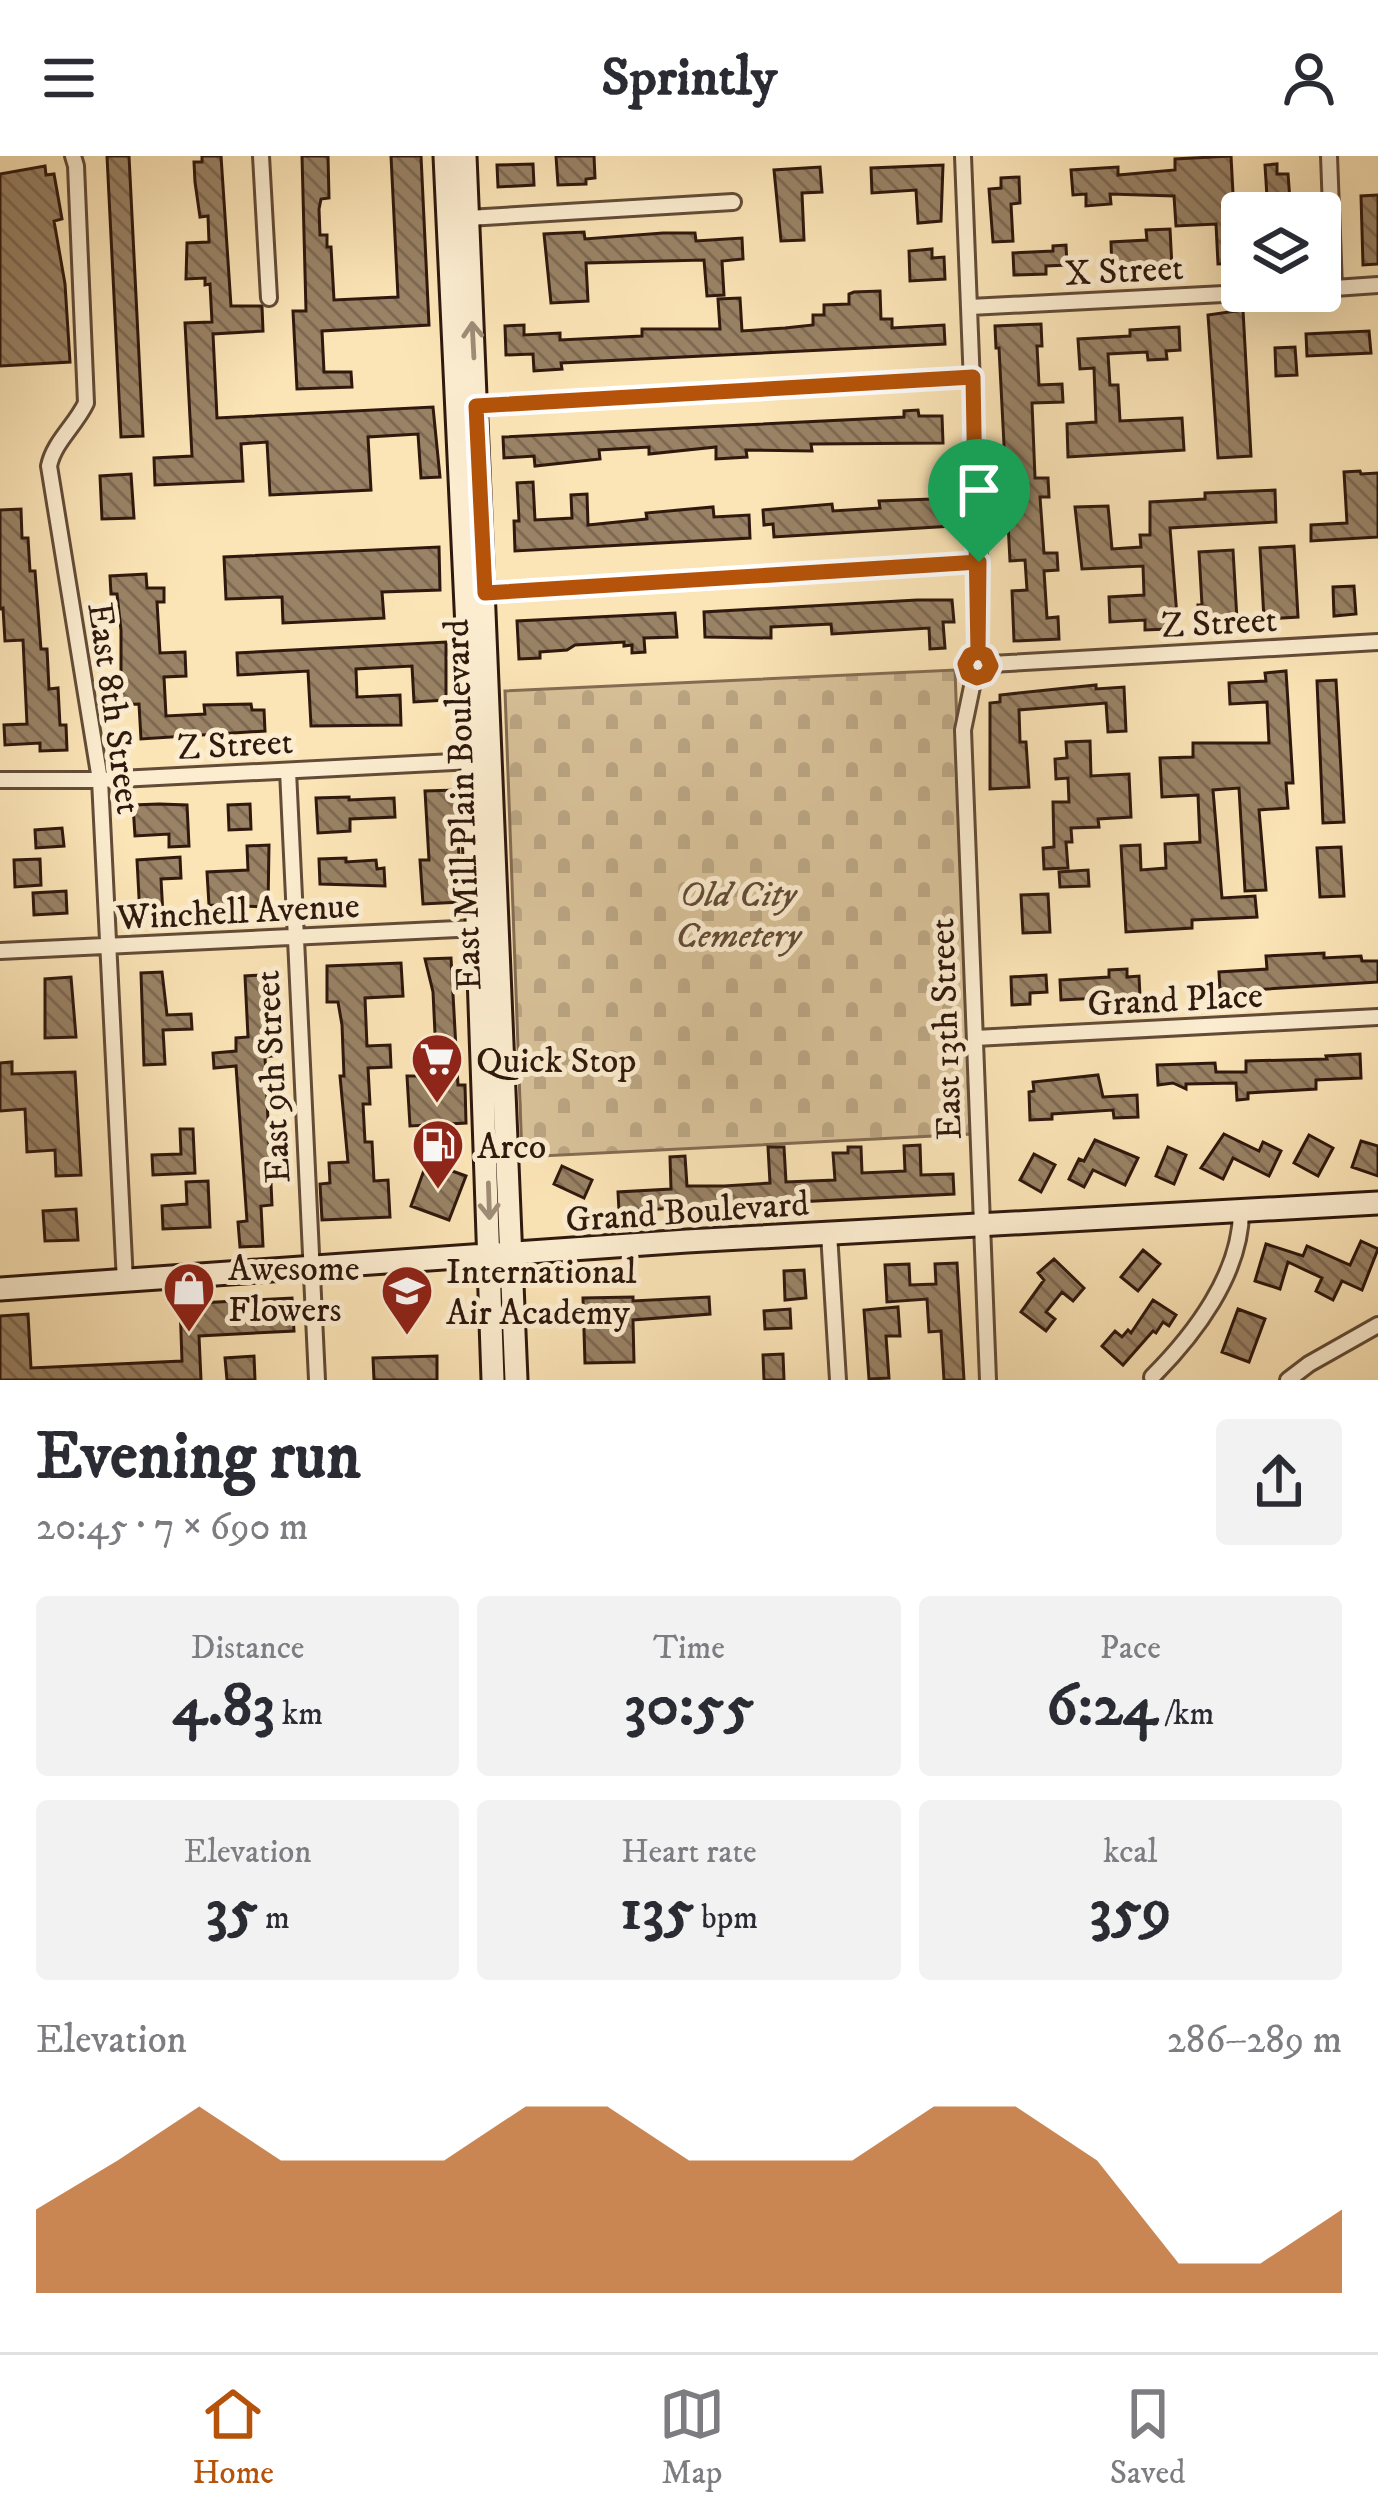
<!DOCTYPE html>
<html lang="en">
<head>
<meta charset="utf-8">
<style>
  body { margin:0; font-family:"IM FELL DW Pica",serif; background:#f2f2f3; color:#2b2b33; height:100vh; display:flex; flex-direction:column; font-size:45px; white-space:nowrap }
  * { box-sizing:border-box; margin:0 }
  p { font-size:39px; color:#7c7c81 }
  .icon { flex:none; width:66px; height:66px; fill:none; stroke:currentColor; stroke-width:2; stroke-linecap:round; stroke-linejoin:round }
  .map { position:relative; height:1224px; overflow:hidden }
  .details { display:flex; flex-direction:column; background:#fff; flex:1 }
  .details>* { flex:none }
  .fabs { position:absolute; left:1221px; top:36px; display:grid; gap:24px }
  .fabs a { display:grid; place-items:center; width:120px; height:120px; border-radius:12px; background:#fff; box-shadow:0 12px 48px #0002; font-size:60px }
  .pin { position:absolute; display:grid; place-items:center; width:102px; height:102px; color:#fff; margin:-123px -51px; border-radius:50% 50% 50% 0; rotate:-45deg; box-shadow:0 0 12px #0007 }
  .pin .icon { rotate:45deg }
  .round { display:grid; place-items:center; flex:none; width:126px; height:126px; border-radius:12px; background:#f2f2f3 }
  .summary { display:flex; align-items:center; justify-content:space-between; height:204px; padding:0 36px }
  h1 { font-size:66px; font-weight:800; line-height:90px }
  .figures { display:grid; grid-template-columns:repeat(3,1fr); gap:18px; height:204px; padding:12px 36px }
  .figures div { display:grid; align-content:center; border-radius:12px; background:#f2f2f3; text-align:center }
  .figures b { font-size:60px; font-weight:800 }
  .figures small { font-size:33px; font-weight:400 }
  .figures p { font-size:33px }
  .chart { height:336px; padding:24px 36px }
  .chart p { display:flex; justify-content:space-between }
  .chart svg { width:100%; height:216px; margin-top:12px; fill:#b45309; opacity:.7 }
  header { display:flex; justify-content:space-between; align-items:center; height:156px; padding:0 36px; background:#fff; font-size:54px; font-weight:800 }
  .dock { display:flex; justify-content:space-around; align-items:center; height:168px; border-top:3px solid #e1e1e2; background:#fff; font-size:33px; color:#7c7c81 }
  .dock a { display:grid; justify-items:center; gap:6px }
  .dock .on { color:#b45309 }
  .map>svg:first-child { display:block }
  .cemetery { fill:url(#cemetery-stones); stroke:#846c53; stroke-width:3 }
  .building { fill:url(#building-back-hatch); stroke:#2f180d; stroke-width:3 }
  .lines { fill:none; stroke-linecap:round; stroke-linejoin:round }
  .minor-casing { stroke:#624b37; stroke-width:20 }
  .secondary-casing { stroke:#2f180d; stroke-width:27 }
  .minor { stroke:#fcedd0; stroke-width:14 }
  .secondary { stroke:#fcedd0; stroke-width:21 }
  .oneway { stroke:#a08d78 }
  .route-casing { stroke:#fff; stroke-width:24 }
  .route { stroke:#b45309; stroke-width:15 }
  .labels { text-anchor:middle; stroke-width:10; stroke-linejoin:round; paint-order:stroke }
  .street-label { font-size:36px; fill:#2f180d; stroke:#fcedd0 }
  .park-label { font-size:36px; font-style:italic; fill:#624b37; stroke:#fcedd0 }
  .poi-label { font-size:36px; fill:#2f180d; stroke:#fcedd0; text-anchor:start }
</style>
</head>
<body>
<header><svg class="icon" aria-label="menu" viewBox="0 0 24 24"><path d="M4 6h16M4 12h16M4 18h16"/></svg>Sprintly<svg class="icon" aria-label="person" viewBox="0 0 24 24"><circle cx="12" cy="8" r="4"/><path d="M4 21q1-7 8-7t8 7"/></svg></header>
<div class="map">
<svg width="1378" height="1224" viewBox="0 0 1378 1224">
  <defs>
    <pattern id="cemetery-stones" width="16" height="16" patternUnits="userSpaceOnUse" patternTransform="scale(3)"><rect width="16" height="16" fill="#d8c199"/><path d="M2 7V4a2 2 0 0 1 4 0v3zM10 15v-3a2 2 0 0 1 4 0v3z" fill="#baa583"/></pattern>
    <pattern id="building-back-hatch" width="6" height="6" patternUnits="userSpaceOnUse" patternTransform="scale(3)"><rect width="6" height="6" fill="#998265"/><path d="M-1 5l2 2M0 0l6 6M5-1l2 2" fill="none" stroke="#7d6952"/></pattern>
  </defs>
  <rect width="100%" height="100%" fill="#fbe4b6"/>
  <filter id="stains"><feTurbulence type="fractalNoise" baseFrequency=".00167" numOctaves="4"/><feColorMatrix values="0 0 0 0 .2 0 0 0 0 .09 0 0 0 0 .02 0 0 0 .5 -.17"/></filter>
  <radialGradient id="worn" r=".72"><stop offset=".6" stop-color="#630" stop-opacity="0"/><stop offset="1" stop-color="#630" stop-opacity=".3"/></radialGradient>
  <path class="cemetery" d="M955,514L972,978L522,1001L505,535Z"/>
  <path class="building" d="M107,0H129L143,280L121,281Z
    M202,0H221L231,150H262L263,175L213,178L217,262L433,251L440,321L421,322L418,278L368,281L371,334L270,339L267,286L241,288L243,325L155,329L154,302L192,300L185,167L212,166L210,128L205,129V122L186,123L187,87L209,86L208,60L200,61L195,26L194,6H202Z
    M302,0H328L329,42L321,43L319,53L320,79H327V91H331L334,144L398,141L391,0H421L429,169L322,175L324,216H351L352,231L297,233L293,155H306Z
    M556,0H594L595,22L586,23V28L558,29Z
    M1231,0L1234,56L1242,55V107L1218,108L1216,68L1176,70L1174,40L1110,38L1111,48L1086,50V38L1073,39L1071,14L1118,11V19L1175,14V3Z
    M533,8L534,29L498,31L497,9Z
    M1277,8V18H1288L1291,57H1268L1265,9Z
    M943,9L941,65L918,67L916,34L872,37L871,12Z
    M45,10L46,19L54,18L62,63L54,65L65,128L70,206L0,210V18Z
    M820,11L822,36L802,37L804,84L781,85L774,14Z
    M1019,21L1020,47L1011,48L1013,85L993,86L989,33L1001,32V22Z
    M1378,39V108L1363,109L1361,40Z
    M1170,73L1172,111L1112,115L1111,86L1147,84L1146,74Z
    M584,76L585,83L663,77H695L696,85L742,82L743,103L722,105L724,139L707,140L704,104L586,107L588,145L551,147L544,78Z
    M1066,89L1067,109L1046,110V118L1014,119L1013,97L1053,95V90Z
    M932,93V102L944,101L945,123L910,125L909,95Z
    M880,135L881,163H892V172L944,169L945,188L561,207L562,213L534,215L533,198L506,199L505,170L524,169V179L560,177V184L642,180V173H720L718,143L740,142L742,175L785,172L813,169V159H824V149L849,148V138L854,136Z
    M1243,154L1251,300L1218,302L1208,159Z
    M1041,168L1042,190H1037L1039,229L1062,228L1063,246L1032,247L1035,322H1048L1049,341H1040L1044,397H1057L1058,414L1044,415L1047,462L1058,461L1059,483L1014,485L1012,435L1027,434L1025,404L1010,405L999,192H996L995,170Z
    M1179,171L1180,194L1166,195L1167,203L1148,204L1147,196L1108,198L1110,229H1118L1120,265L1182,262L1184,294L1068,301L1067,268L1096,266L1094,212L1080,213L1078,183L1130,180V174Z
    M1369,175L1371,197L1307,200L1306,178Z
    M1295,191L1297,219L1276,220L1275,192Z
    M918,254L919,260H942L943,287L811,288L812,295L746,294L747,301L716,303V291L649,298V291L599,294L600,303L535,310L534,300L504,302L503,281L904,261V255Z
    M1360,315L1361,318L1378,317V381L1311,385V369L1347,367L1344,316Z
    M131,318L134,362L102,363L100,320Z
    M533,326L535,364L572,362L571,339L587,338L588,369L647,363L646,357L713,351L714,361L749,359L750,382L515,395L514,365H519L517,327Z
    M1275,334L1276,366L1170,372L1177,460L1167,461L1168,473L1145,474V464L1110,466L1109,441L1144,439L1143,410L1082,413L1075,351L1108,350L1112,393L1141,391L1140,379H1150V346L1205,343V337Z
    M950,335L952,370L774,381L773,368L764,369L763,354L832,348L833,355L880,352L879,345L932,343V336Z
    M21,353L22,382H28L30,415H35L41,493H47L49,533L58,532L60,569H66L67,594L40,595V587L5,589L4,569L27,568L23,484L5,485L3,452L0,453V354Z
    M1294,390L1298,461L1264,463L1260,392Z
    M439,391L440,434L382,436L384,462L283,467L282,441L226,443L224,401Z
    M1233,394L1237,464L1199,466L1198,449H1202L1199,396Z
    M146,418L147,432H164V446H157L160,497L185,496L186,520L164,521L166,560L205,558L204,549L251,548L252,554H264L265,575L141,583L139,548L121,549V474L117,438H111L110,420Z
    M1354,430L1356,458L1334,460L1333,431Z
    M917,444H952L954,466H943L945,492L930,493L929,472L832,478L831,468L771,471V482L705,481L704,456Z
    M675,457L677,481L644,482L645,496L632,497V489L624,490V486L575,489L567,494L540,496V502L519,503L517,465Z
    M446,486V544L414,546L412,510L356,513L357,541L400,539L401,569L311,570L308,515L238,519L237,497Z
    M1286,515L1293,627H1286L1288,652L1259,654L1266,734L1245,735L1239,632L1213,634L1222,742L1255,740L1257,761L1192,764V772L1126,776L1121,690L1140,689L1141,714L1166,712L1165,688L1200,686L1198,639L1162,641L1160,602L1193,601V587H1269L1267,546L1230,548L1229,527L1266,525L1265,517Z
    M1336,524L1344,666L1323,667L1317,525Z
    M1096,529V533L1124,531L1126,575L1108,576L1106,547L1019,554L1020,586H1026L1029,631L990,633V547L1000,546V539Z
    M1090,585L1091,620L1129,618L1131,661L1098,663L1099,671L1071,672L1072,686H1066L1068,712L1044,713L1043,692L1054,691L1053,646H1069L1068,622L1056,623L1055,603L1067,602L1066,586Z
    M456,634L461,746L423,748L420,704H429L425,635Z
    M349,641V644L394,642L395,661L350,663V675L318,677L316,642Z
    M159,648L187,649L189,690L169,691V678L135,680L133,649Z
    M250,648L251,673L229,674L228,649Z
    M62,672L64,690L36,692L35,674Z
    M269,689L268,751L209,749L207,716L248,714L247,690Z
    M1341,691L1344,740L1320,741L1317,692Z
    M180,701L181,722L161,723L163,759L140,760L137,704Z
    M346,702V706L376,704L377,713L384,712L385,730L320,728L319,703Z
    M40,703L41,729L15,731L14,704Z
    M1088,714L1089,730L1060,731L1059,716Z
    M66,735L67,757L34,759L33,737Z
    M1048,738L1050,776L1023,777L1021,739Z
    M1324,797V802L1361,800L1362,805H1378V826L1220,836L1219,816L1267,813L1266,800Z
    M451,802L458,929H465L466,967L410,970L407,920H422L420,899L436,898L433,836L425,803Z
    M401,807L403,840L365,842L367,890L390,889L391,911L368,912L370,948H363L365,986H372L374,1025L388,1024L390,1061L322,1064L320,1028L330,1027L329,1007L348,1006L340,920H344L342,869L338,846H327V810Z
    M1127,813V821L1139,820L1140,840L1061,844L1060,824L1109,821V814Z
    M162,816L167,859L191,858L192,873L163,874L165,908L144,909L141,817Z
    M274,818L272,851H264L272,900L265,901L272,1049L261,1050L263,1090L240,1091L238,1066L247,1065L236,910L214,912L213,897L236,895V882L248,881L245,820Z
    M1046,819L1047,836L1030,837V848L1012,849L1011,821Z
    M71,821L76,881L45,882V823Z
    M1360,898L1361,922L1316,924V933L1248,937V943L1237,944L1236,927L1186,928V933L1173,927L1158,929L1157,909L1215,907L1216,916H1246V905L1327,903L1326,900Z
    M12,906V918L75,916L81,1019L56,1020L55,994L27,996L25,953L0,955V907Z
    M1098,919L1103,941L1137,939L1138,961L1114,962L1113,954L1052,958V963L1030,964L1029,936L1034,935L1033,926Z
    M180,973H193L195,1017L153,1019L152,999L181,998Z
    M1224,978L1259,995L1263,986L1281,995L1269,1020L1233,1002L1223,1023L1201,1012Z
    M1309,979L1333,992L1318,1020L1294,1007Z
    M1095,984L1138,1002L1125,1029L1093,1014L1084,1031L1069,1023L1079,1003L1084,1005Z
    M1361,985L1378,990V1020L1352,1011Z
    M920,989L921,1019L953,1018L954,1038L619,1055L618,1036L671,1033L670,1001L685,1000L687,1030H724L770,1027L768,991H784L786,1026L835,1024L833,997H848V991H861L862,1017L905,1015L904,990Z
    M1168,991L1186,999L1174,1028L1156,1020Z
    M1034,998L1055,1009L1041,1036L1020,1024Z
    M427,1006L466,1020L449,1064L411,1050Z
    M562,1010L592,1024L584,1042L554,1028Z
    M208,1025L210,1071L163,1073L162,1050L187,1048L186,1026Z
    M76,1053L78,1084L45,1085L43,1055Z
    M1361,1085L1378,1093L1362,1134L1342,1125L1333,1144L1316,1135L1322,1122L1288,1106L1280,1133L1255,1125L1266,1088L1303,1100L1307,1090L1350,1109Z
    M1143,1094L1160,1108L1138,1135L1121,1121Z
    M1054,1103L1084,1132L1073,1145L1062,1136L1046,1156L1055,1163L1046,1175L1021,1156L1044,1124L1038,1117Z
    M957,1107L964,1224H944L941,1175L929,1176L927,1143L887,1146L885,1109L909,1108L910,1129L936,1128L935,1108Z
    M804,1114L806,1142L785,1144L784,1115Z
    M633,1141V1145L709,1141L710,1158L633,1164L634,1206L585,1207L583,1142Z
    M292,1142L294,1175L199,1180L201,1224H0V1160L28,1158L31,1212L182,1205L180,1148Z
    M1153,1144L1176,1159L1169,1170L1163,1166L1156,1177L1153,1175L1123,1209L1102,1190L1115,1175L1122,1181L1128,1174L1131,1177Z
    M898,1151L900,1180H886L889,1222L869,1223L864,1154Z
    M790,1153L791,1172L765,1173L764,1155Z
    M1238,1153L1265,1163L1249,1206L1222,1196Z
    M783,1198L784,1224H764L763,1199Z
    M254,1200L255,1224H227L225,1202Z
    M437,1200V1224H374L373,1202Z"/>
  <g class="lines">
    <g class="minor-casing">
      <path id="minor" d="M73,0L76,10L86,247C75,270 54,286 49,310L100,624L125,1126
        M261,0L269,142
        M963,0L979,406L978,496
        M1329,0L1334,132
        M468,62L733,46
        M1320,133L1378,129
        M970,151L1282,135
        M476,250L973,221
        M485,437L979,406
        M965 509a13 13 0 1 1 26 0a13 13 0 1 1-26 0Z
        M991,508L1378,486
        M974,521L963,574L988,1224
        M288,615L317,1224
        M0,624H100L473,605
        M0,795L478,772
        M975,882L1378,861
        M829,1077L838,1224
        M1152,1221C1194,1179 1241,1118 1241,1055
        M1288,1224L1309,1208L1378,1169"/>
    </g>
    <g class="secondary-casing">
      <path id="secondary" d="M445,0L467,472L493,1224
        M465,0L516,1224
        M0,1133L687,1085L1378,1047"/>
    </g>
    <use href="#minor" class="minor"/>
    <use href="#secondary" class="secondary"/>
  </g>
  <defs><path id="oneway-shaft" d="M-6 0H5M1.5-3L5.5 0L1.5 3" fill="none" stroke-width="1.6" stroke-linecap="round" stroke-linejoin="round" transform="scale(3)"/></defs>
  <g class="oneway">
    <use href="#oneway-shaft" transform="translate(473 184) rotate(-93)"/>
    <use href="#oneway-shaft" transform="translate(489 1045) rotate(88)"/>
  </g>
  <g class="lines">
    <g class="route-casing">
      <path id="route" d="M979,406L485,437L476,250L973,221L978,496L970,499L965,508L968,518L977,522L986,519L991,510L986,499L978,496L979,406"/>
    </g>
    <use href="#route" class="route"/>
  </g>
  <defs>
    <g id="supermarket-pin" transform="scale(2.7)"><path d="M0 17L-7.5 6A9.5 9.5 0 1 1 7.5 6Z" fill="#8f2418" stroke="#fcedd0"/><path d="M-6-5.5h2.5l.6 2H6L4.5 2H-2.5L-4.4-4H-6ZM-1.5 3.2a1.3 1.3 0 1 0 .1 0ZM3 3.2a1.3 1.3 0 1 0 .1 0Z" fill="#fff"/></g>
    <g id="fuel-pin" transform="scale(2.7)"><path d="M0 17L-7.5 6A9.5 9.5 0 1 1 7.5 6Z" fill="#8f2418" stroke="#fcedd0"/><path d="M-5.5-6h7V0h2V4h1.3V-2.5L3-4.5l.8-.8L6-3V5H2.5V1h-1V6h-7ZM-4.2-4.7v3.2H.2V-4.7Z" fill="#fff"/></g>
    <g id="shop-pin" transform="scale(2.7)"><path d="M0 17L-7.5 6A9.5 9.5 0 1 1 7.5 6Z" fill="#8f2418" stroke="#fcedd0"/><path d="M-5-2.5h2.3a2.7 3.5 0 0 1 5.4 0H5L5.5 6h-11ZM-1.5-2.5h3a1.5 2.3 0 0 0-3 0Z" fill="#fff"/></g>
    <g id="school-pin" transform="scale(2.7)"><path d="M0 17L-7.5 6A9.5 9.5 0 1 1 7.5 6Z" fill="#8f2418" stroke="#fcedd0"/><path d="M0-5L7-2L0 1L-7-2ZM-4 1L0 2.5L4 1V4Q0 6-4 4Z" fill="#fff"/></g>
  </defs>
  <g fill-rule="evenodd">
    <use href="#supermarket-pin" x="437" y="903"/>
    <use href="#fuel-pin" x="438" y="989"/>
    <use href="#shop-pin" x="189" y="1132"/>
    <use href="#school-pin" x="407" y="1135"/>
  </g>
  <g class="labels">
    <g class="street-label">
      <text transform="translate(1124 113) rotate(-3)" y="13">X Street</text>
      <text transform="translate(1219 465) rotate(-3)" y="13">Z Street</text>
      <text transform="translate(116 552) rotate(82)" y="13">East 8th Street</text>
      <text transform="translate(235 587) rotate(-3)" y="13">Z Street</text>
      <text transform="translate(461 649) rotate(-92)" y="13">East Mill Plain Boulevard</text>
      <text transform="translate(238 754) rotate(-3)" y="13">Winchell Avenue</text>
      <text transform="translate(1175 842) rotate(-3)" y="13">Grand Place</text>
      <text transform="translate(944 873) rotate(-92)" y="13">East 13th Street</text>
      <text transform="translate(271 921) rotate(-93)" y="13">East 9th Street</text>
      <text transform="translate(687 1054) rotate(-4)" y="13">Grand Boulevard</text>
    </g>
    <g class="park-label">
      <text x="738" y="750">Old City<tspan x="738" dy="41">Cemetery</tspan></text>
    </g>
    <g class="poi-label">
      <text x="476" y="916">Quick Stop</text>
      <text x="477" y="1002">Arco</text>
      <text x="228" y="1124">Awesome<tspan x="228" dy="41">Flowers</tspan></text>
      <text x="446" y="1127">International<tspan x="446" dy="41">Air Academy</tspan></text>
    </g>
  </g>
  <rect width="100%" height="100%" filter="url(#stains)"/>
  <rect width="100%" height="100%" fill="url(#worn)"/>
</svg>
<div class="fabs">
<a><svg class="icon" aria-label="layers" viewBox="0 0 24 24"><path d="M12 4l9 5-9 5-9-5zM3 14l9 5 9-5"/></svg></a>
</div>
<div class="pin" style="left:979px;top:406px;background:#1e9e55"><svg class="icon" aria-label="arrive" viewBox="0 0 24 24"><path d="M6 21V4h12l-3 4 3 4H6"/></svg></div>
</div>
<section class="details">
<div class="summary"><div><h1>Evening run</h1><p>20:45 · 7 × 690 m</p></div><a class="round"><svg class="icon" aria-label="share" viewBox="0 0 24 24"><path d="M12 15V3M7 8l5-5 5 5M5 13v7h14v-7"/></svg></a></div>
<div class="figures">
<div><p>Distance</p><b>4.83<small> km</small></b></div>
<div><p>Time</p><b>30:55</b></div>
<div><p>Pace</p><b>6:24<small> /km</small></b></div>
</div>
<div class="figures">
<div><p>Elevation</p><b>35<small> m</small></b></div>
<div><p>Heart rate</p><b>135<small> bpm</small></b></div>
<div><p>kcal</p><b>359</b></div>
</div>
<div class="chart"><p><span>Elevation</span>286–289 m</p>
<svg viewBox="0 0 160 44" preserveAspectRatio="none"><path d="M0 44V27L10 17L20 6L30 17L40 17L50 17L60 6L70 6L80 17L90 17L100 17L110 6L120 6L130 17L140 38L150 38L160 27V44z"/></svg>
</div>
</section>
<nav class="dock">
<a class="on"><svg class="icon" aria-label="home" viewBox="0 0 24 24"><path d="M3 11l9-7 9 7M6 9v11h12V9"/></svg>Home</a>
<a><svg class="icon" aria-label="map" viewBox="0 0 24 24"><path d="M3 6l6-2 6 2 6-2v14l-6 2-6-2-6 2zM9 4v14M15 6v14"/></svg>Map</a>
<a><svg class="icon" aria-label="saved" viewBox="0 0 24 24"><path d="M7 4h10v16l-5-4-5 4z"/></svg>Saved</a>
</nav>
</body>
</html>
